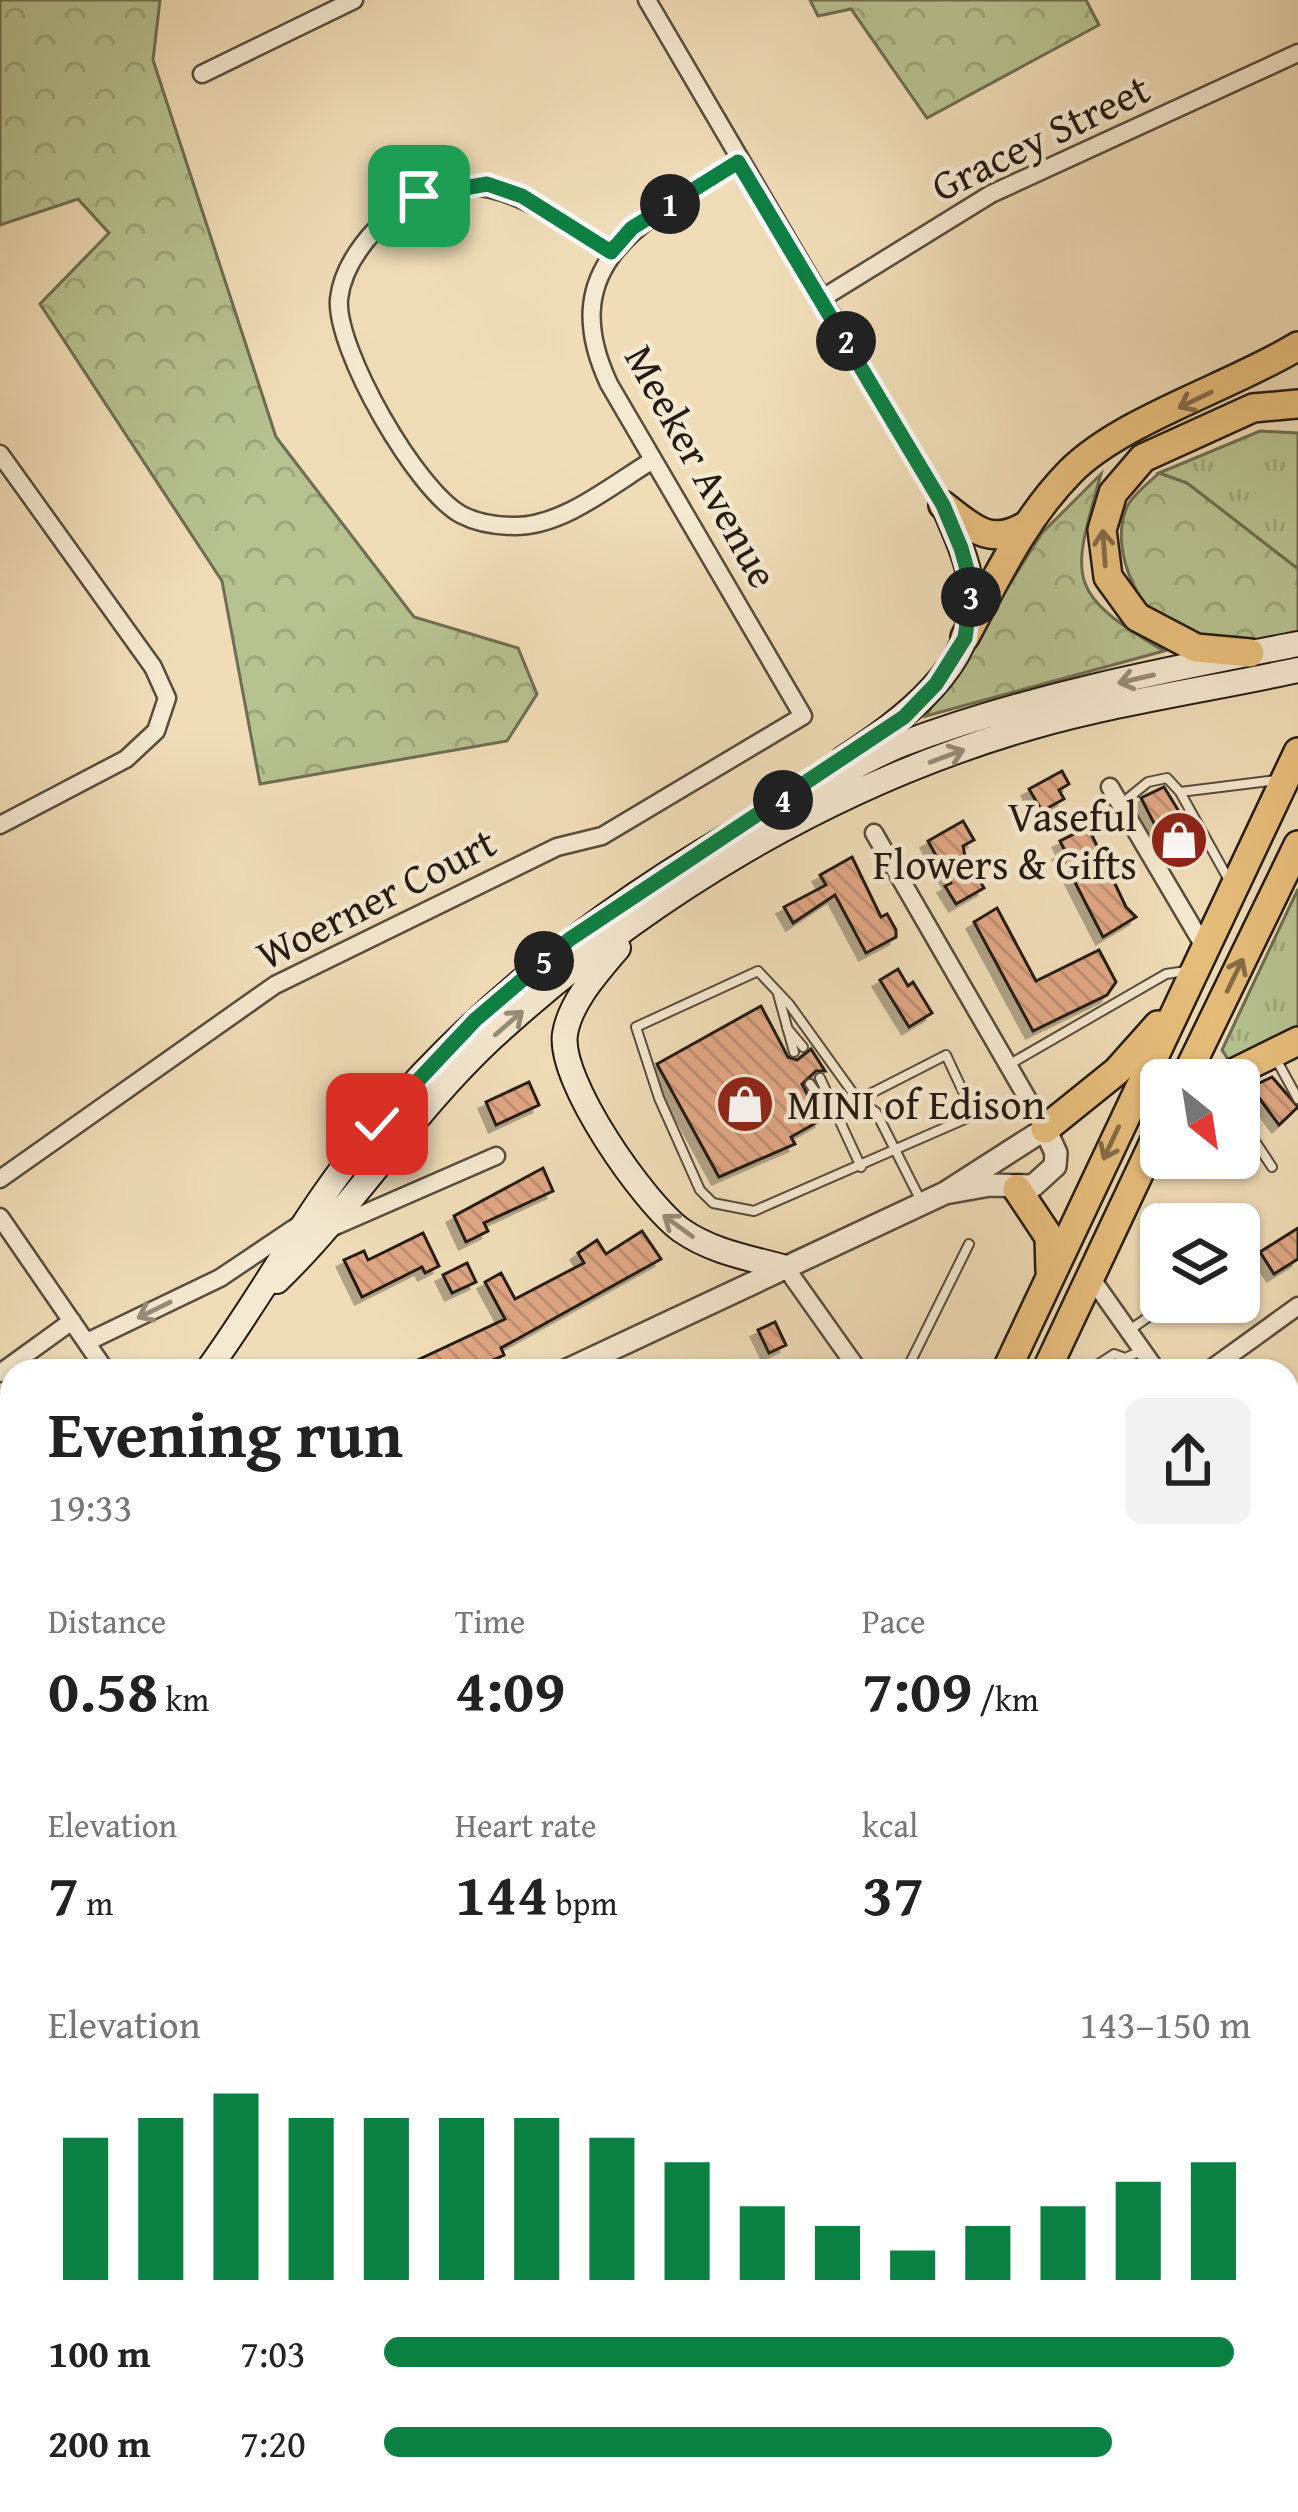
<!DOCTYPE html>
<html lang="en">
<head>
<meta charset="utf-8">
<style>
  body { margin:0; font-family:"Gentium Book Plus",serif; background:#f2f2f2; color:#222; height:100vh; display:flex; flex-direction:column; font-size:45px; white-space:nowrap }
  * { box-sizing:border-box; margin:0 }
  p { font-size:39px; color:#767676 }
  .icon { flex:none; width:66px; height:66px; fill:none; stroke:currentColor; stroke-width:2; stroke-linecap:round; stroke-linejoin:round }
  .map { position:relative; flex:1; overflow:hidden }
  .details { position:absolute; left:0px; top:1359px; width:1299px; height:1155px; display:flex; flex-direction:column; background:#fff; border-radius:36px 36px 0 0; box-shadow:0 3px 9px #0004 }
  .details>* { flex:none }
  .needle { width:78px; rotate:150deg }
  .tools { position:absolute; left:1140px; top:1059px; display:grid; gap:24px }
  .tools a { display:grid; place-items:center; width:120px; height:120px; border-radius:18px; background:#fff; box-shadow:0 3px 9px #0004; font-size:60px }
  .pin { position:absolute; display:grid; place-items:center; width:102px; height:102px; color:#fff; margin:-51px; border-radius:24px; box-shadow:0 6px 18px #0006 }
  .km { position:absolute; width:60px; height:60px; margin:-30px; border-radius:50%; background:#222; color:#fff; font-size:33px; line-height:60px; text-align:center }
  .round { display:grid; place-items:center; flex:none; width:126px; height:126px; border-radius:18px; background:#f2f2f2 }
  .summary { display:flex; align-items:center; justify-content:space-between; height:204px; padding:0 48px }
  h1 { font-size:66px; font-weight:600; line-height:90px }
  .figures { display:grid; grid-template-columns:repeat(3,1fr); gap:18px; height:204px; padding:12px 48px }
  .figures div { display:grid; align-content:center }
  .figures b { font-size:60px; font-weight:600 }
  .figures small { font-size:33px; font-weight:400 }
  .figures p { font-size:33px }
  .chart { height:336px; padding:24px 48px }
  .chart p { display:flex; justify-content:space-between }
  .chart svg { width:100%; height:216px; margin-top:12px; stroke:#0b8043; stroke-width:6 }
  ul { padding:0 48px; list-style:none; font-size:39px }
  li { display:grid; grid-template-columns:192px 144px 1fr; align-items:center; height:90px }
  li i { height:30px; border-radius:15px; background:#0b8043 }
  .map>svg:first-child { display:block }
  .grass { fill:url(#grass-tufts); stroke:#6e6e52; stroke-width:3 }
  .forest { fill:url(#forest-crowns); stroke:#6e6e52; stroke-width:3 }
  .building { fill:url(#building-back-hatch); stroke:#241b12; stroke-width:3; filter:url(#shadow) }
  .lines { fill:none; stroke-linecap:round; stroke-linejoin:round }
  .service-casing { stroke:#574c3c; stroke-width:12 }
  .minor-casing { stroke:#574c3c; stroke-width:21 }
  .tertiary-casing { stroke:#574c3c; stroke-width:26 }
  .secondary-casing { stroke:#241b12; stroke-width:28 }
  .trunk-casing { stroke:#241b12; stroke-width:32 }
  .service { stroke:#f5e9d1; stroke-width:8 }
  .minor { stroke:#f5e9d1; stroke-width:16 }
  .tertiary { stroke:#f5e9d1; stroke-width:21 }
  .secondary { stroke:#f5e9d1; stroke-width:24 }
  .trunk { stroke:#e8be7c; stroke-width:27 }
  .oneway { stroke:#866c47 }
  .oneway2 { stroke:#978c7b }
  .route-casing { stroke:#fff; stroke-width:24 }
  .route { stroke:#0b8043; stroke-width:15 }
  .labels { text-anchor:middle; stroke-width:9; stroke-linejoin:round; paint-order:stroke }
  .street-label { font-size:42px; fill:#241b12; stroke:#f5e9d1 }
  .poi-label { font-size:42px; fill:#241b12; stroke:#f5e9d1; text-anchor:end }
</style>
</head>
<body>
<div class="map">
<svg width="1298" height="2512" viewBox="0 0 1298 2512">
  <defs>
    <pattern id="grass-tufts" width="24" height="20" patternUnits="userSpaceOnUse" patternTransform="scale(3)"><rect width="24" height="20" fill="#b7c291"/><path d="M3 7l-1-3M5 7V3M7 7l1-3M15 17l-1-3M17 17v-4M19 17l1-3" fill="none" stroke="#9da67c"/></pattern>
    <pattern id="forest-crowns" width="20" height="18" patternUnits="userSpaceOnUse" patternTransform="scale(3)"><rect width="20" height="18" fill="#b7c291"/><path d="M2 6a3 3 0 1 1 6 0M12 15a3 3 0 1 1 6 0" fill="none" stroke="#9da67c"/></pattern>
    <pattern id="building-back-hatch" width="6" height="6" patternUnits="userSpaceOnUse" patternTransform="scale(3)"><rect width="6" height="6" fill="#e1a785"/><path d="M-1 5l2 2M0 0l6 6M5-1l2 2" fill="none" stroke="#c18f72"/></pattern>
    <filter id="shadow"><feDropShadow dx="-7" dy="7" stdDeviation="0" flood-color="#0004"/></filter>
  </defs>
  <rect width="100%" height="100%" fill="#f0ddb8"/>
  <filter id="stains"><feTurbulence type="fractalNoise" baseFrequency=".00167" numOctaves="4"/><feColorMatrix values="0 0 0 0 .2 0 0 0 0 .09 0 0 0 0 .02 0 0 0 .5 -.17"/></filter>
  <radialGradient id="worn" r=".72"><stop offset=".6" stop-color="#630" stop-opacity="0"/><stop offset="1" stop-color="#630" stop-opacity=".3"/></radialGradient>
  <path class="grass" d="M1260,431L1298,433V569L1187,483L1159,473Z
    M1298,889V1031L1230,1062L1222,1050Z"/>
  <path class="forest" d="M0,0H160L153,60L276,437L414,617L518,648L537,694L507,741L260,784L222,581L40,304L109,233L78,199L0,225Z
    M810,0H1086L1099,25L927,118L851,9L818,16Z
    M1159,473L1187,483L1298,569V637C1263,643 1222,653 1187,640C1143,624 1107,551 1127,507C1132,495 1150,482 1159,473Z
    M1101,474C1072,578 1063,592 1164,651L926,716L1042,533Z"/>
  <path class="building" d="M1062,771L1069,784L1059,790L1064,799L1042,811L1029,789Z
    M1164,787L1200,846L1173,860L1141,798Z
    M963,821L974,840L963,846L965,856L984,888L956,904L945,886L951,883L928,841Z
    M1088,827L1126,907L1136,917L1103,937L1060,853L1065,851L1060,841Z
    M852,857L881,917L887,914L896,930V937L866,953L835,895L793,923L784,907L826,885L820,875Z
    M997,908L1036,981L1099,950L1116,982L1107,995L1033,1031L974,922Z
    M898,969L908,986L913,982L932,1013L909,1027L880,980Z
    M761,1006L788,1057L797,1060L811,1049L825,1071H816L802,1084L821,1120L791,1137L795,1144L719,1177L657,1064Z
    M1272,1077L1298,1107L1279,1125L1251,1087Z
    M529,1082L539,1105L496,1125L486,1102Z
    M543,1168L553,1191L484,1223L488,1231L466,1242L454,1216Z
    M1298,1228V1259L1274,1274L1260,1252Z
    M642,1231L661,1259L501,1348L504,1355L469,1371H394L505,1319L485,1282L501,1273L515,1299L584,1263L578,1253L597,1240L606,1254Z
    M423,1233L439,1266L425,1273L422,1267L362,1297L344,1260L364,1251L368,1260Z
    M467,1263L476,1282L452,1293L443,1275Z
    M775,1322L786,1345L769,1353L758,1330Z"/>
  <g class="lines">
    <g class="service-casing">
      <path id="service" d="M1121,804L1148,782L1167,778L1180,792
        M1230,882L1180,792L1277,780
        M778,994L794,1052
        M787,1028L803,1047
        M1276,1059L1298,1099
        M1010,1064L1166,974L1186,971
        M820,1078L861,1167
        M810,1084L831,1113
        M858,1100L946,1055L974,1115L754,1211L713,1203L700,1190L659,1098L636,1027L758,971L789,1004L858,1100L876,1112L922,1203
        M1239,1117L1272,1167
        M1131,1329L1170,1302
        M906,1371L969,1244
        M1088,1371L1114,1354L1125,1358L1139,1352
        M0,1568L12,1580
        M363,2502L384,2512
        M433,2502L438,2512
        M558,2502L577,2512
        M669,2502L694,2512
        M206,2512L221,2502
        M403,2512L408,2502"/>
    </g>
    <g class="minor-casing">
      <path id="minor" d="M647,0L943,505
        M202,74L354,0
        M611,252C535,203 457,144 377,228C359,247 342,272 339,299C335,349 417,492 462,515C477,523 498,526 515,526C564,526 613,484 653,460
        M821,299L991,194L1298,53
        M0,454L153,667L167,698L156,731L126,759L0,825
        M1110,787L1205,948
        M874,833L1045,1129
        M0,1179L275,985L557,847L602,836L803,716L609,384C551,260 649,218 738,162
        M0,1217L106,1371
        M331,1228L496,1156
        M786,1268L859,1371
        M1092,1279L1157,1371
        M87,1342L220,1278L296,1227
        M1208,1371L1298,1306
        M0,1373L72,1321
        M1287,1555L1298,1570
        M1287,1847L1298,1839
        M0,1949L12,1941
        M1287,2127L1298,2119
        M0,2219L12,2210
        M1287,2394L1298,2386
        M1287,2418L1298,2433
        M1082,2502L1089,2512"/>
    </g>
    <g class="tertiary-casing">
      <path id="tertiary" d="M565,1371L945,1193L1045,1129L1056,1153L1055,1166L1033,1186L990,1185L945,1193
        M0,1648L12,1641
        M0,2389L12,2407
        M78,2502L85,2512"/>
    </g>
    <g class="secondary-casing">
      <path id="secondary" d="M843,759C899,722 983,664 971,585C967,558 954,530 943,505
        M618,948C598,972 570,1002 565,1034C558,1081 644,1203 681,1230C712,1252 750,1258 786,1268
        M277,1281C355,1205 412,1112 493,1037C647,896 830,785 1031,727C1118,702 1210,689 1298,670
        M207,1371C266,1290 311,1202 377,1125C495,985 643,878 805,794C837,777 869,757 902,744C1029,696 1165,670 1298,644
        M0,1633L12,1620"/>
    </g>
    <g class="trunk-casing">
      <path id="trunk" d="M943,505C971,527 990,547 1025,526
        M965,637C996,579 1023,520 1070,472C1121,420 1233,386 1298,346
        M1250,653L1196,648L1137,617L1108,577L1102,530L1113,493L1143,458L1253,408L1298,404
        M1184,1080L1298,845
        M1219,1080L1298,1041
        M1045,1129L1117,1071L1158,1025
        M1017,1189L1049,1237L1050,1271
        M1006,1371L1298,752
        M1046,1371L1161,1127
        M466,2512L471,2502
        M508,2512L512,2502"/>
    </g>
    <use href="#service" class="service"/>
    <use href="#minor" class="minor"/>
    <use href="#tertiary" class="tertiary"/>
    <use href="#secondary" class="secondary"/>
    <use href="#trunk" class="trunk"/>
  </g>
  <defs><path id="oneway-shaft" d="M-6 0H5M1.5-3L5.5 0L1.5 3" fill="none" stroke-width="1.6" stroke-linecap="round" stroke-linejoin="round" transform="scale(3)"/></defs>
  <g class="oneway">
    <use href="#oneway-shaft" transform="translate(1195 400) rotate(154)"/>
    <use href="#oneway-shaft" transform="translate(1104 548) rotate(-94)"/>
    <use href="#oneway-shaft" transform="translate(1235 975) rotate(-64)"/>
    <use href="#oneway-shaft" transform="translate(1111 1143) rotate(115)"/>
  </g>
  <g class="oneway2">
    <use href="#oneway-shaft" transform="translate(1136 679) rotate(167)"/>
    <use href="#oneway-shaft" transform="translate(947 756) rotate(-20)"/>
    <use href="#oneway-shaft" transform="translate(509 1023) rotate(-41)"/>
    <use href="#oneway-shaft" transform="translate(678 1226) rotate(-144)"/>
    <use href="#oneway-shaft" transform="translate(154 1310) rotate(154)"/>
  </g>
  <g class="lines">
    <g class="route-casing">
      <path id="route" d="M377,1124L475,1020L570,939L904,717L936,684L965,638L972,587L961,548L943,505L738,162L632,228L611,252L522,196L487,184L419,196"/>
    </g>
    <use href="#route" class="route"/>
  </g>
  <defs>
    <g id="shop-disc" transform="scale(3)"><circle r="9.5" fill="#8f2418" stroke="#f5e9d1"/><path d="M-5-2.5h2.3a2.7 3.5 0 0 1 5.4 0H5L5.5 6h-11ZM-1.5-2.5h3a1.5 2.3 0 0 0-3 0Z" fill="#fff"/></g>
  </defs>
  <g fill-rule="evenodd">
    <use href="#shop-disc" x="1179" y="840"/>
    <use href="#shop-disc" x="745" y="1104"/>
  </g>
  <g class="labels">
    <g class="street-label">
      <text transform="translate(1040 137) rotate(-26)" y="15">Gracey Street</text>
      <text transform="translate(702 466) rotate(61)" y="15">Meeker Avenue</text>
      <text transform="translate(376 898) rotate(-27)" y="15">Woerner Court</text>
    </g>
    <g class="poi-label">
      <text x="1137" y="831">Vaseful<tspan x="1137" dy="48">Flowers &amp; Gifts</tspan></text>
      <text x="787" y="1119" text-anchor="start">MINI of Edison</text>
    </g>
  </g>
  <rect width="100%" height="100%" filter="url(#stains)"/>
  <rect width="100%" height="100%" fill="url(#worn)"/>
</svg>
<div class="tools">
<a><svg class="needle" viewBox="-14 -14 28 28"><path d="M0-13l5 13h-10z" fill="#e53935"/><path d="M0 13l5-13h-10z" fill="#767676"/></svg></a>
<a><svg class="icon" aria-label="layers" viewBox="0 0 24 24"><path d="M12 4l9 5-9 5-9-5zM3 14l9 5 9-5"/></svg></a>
</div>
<div class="pin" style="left:419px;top:196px;background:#1e9e55"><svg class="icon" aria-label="arrive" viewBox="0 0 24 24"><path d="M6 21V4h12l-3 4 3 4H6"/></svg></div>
<div class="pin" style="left:377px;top:1124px;background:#d93025"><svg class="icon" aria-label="check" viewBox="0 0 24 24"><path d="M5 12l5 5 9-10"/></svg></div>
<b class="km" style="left:670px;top:204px">1</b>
<b class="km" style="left:846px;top:341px">2</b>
<b class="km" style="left:971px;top:597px">3</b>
<b class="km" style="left:783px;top:800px">4</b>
<b class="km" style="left:544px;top:961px">5</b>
<section class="details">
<div class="summary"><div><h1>Evening run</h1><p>19:33</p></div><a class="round"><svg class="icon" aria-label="share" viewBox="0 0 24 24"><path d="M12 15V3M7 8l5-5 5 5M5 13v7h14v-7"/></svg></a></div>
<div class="figures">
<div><p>Distance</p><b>0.58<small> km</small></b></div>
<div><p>Time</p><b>4:09</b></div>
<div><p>Pace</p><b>7:09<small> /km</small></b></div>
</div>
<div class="figures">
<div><p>Elevation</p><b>7<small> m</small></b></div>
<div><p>Heart rate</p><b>144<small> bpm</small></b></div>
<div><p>kcal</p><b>37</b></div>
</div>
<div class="chart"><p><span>Elevation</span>143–150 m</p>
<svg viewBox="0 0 160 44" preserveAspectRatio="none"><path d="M5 44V15M15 44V11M25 44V6M35 44V11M45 44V11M55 44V11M65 44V11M75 44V15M85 44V20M95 44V29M105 44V33M115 44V38M125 44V33M135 44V29M145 44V24M155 44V20"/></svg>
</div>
<ul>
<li><b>100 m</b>7:03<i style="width:98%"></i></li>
<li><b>200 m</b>7:20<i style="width:84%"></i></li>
</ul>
</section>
</div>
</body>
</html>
